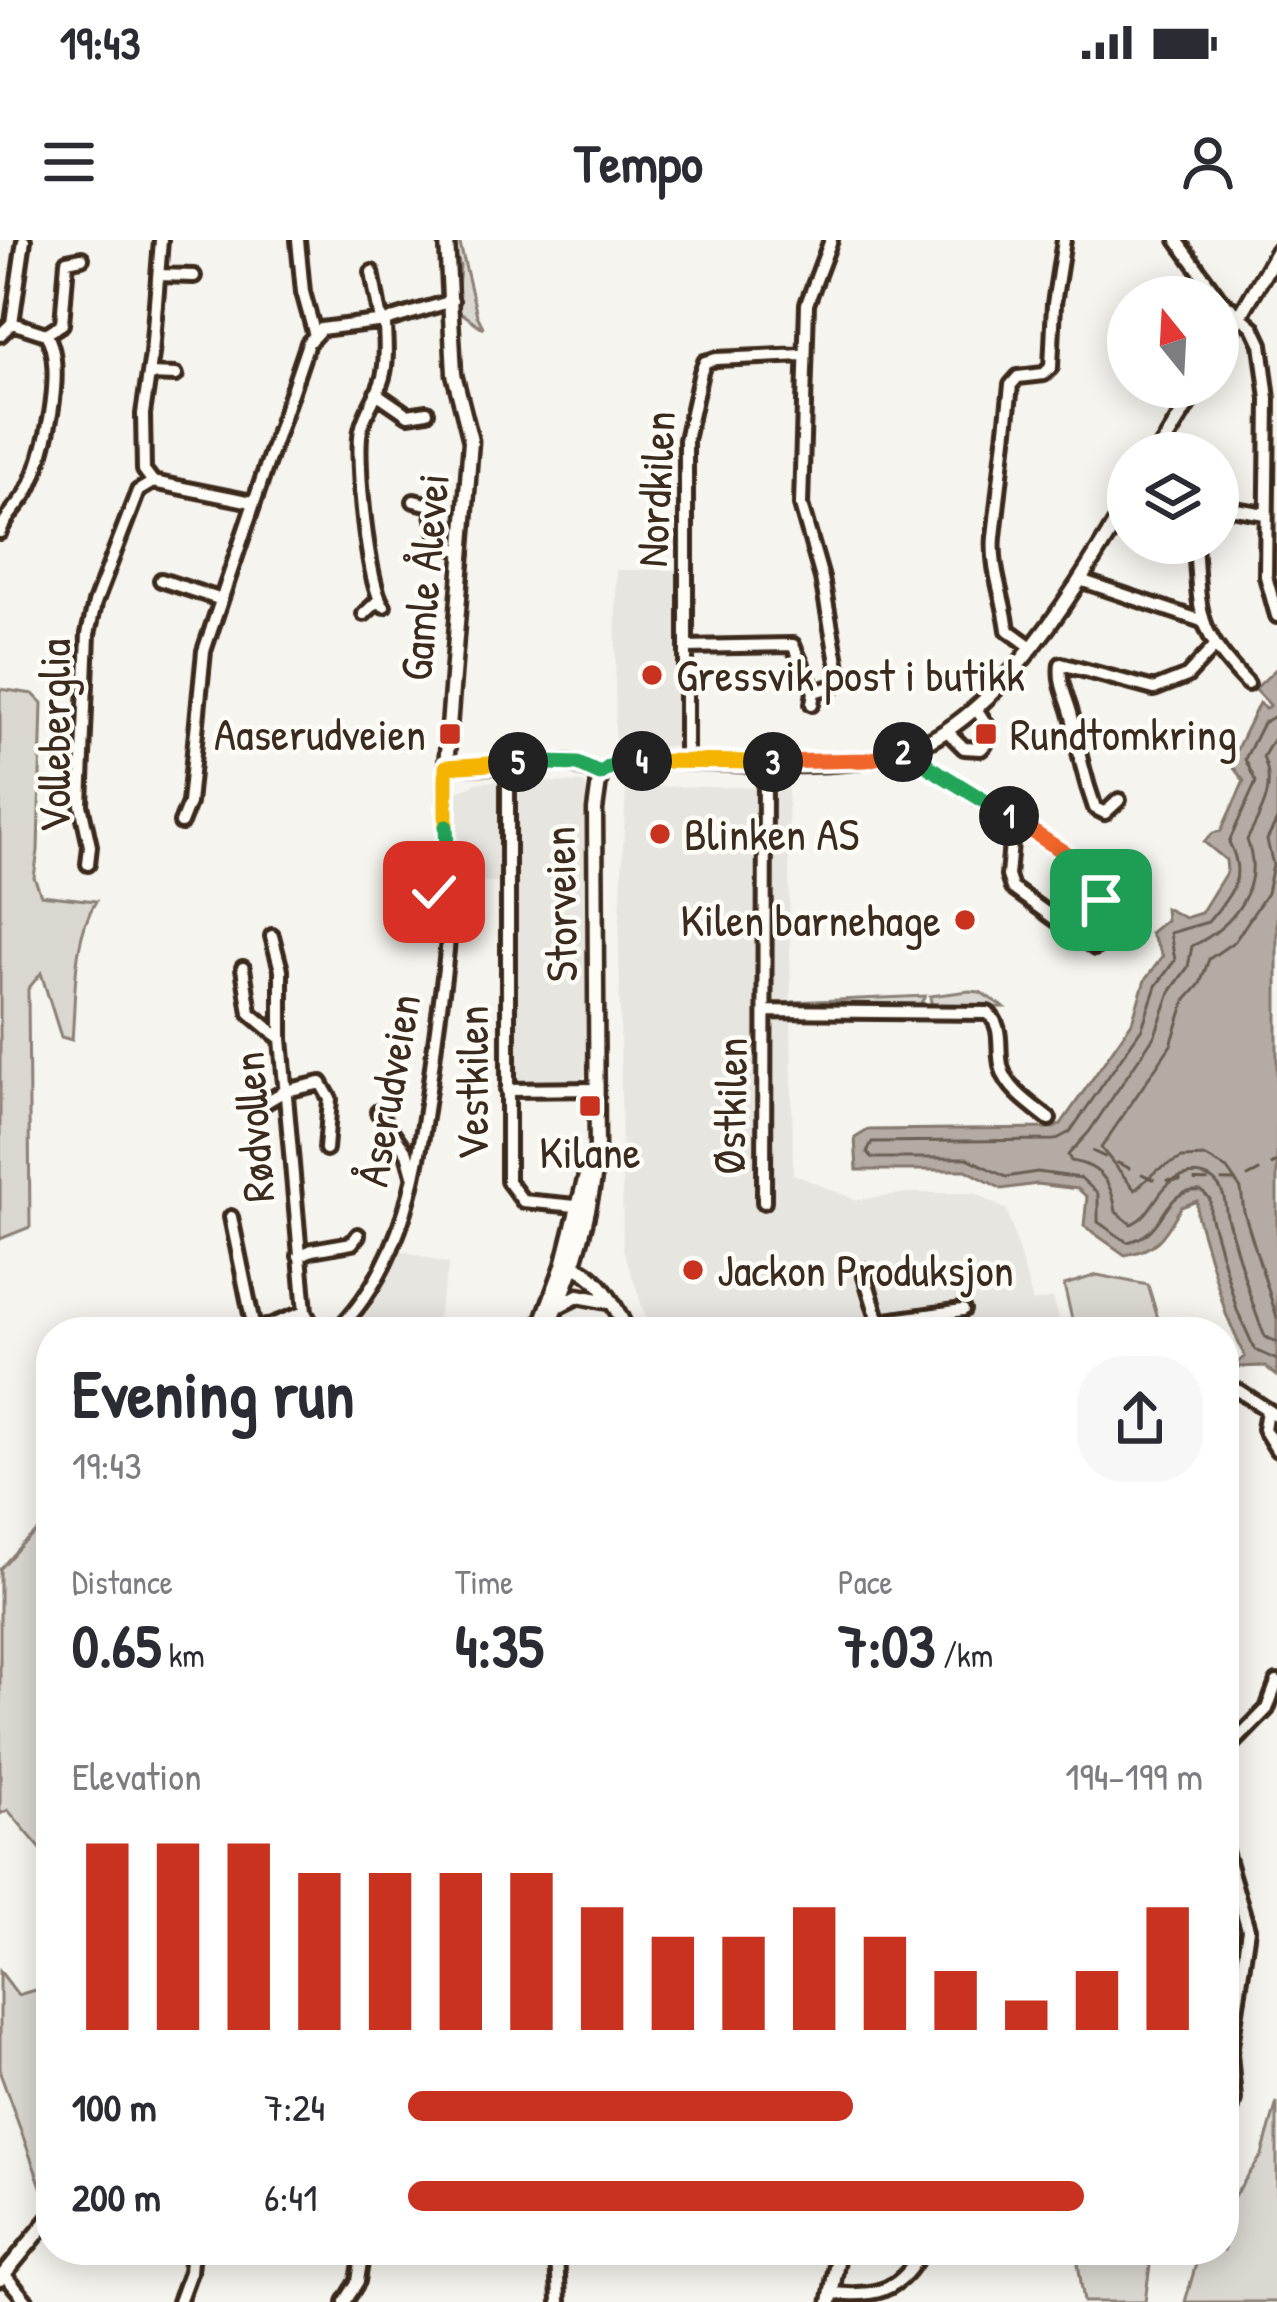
<!DOCTYPE html>
<html lang="en">
<head>
<meta charset="utf-8">
<style>
  body { margin:0; font-family:"Patrick Hand",sans-serif; background:#f7f7f7; color:#2b2b33; height:100vh; display:flex; flex-direction:column; font-size:45px; white-space:nowrap }
  * { box-sizing:border-box; margin:0 }
  p { font-size:39px; color:#7c7c81 }
  .icon { flex:none; width:66px; height:66px; fill:none; stroke:currentColor; stroke-width:2; stroke-linecap:round; stroke-linejoin:round }
  .map { position:relative; flex:1; overflow:hidden }
  .details { position:absolute; left:36px; top:1077px; width:1203px; height:948px; display:flex; flex-direction:column; background:#fff; border-radius:48px; box-shadow:0 6px 30px #0003 }
  .details>* { flex:none }
  .needle { width:78px; rotate:342deg }
  .fabs { position:absolute; left:1107px; top:36px; display:grid; gap:24px }
  .fabs a { display:grid; place-items:center; width:132px; height:132px; border-radius:50%; background:#fff; box-shadow:0 6px 30px #0003; font-size:60px }
  .pin { position:absolute; display:grid; place-items:center; width:102px; height:102px; color:#fff; margin:-51px; border-radius:24px; box-shadow:0 6px 18px #0006 }
  .km { position:absolute; width:60px; height:60px; margin:-30px; border-radius:50%; background:#222; color:#fff; font-size:33px; line-height:60px; text-align:center }
  .round { display:grid; place-items:center; flex:none; width:126px; height:126px; border-radius:48px; background:#f7f7f7 }
  .overview { display:flex; align-items:center; justify-content:space-between; height:204px; padding:0 36px }
  h1 { font-size:66px; font-weight:800; line-height:90px }
  .stats { display:grid; grid-template-columns:repeat(3,1fr); gap:18px; height:204px; padding:12px 36px }
  .stats div { display:grid; align-content:center }
  .stats b { font-size:60px; font-weight:800 }
  .stats small { font-size:33px; font-weight:400 }
  .stats p { font-size:33px }
  .chart { height:336px; padding:24px 36px }
  .chart p { display:flex; justify-content:space-between }
  .chart svg { width:100%; height:216px; margin-top:12px; stroke:#c8321e; stroke-width:6 }
  ul { padding:0 36px; list-style:none; font-size:39px }
  li { display:grid; grid-template-columns:192px 144px 1fr; align-items:center; height:90px }
  li i { height:30px; border-radius:15px; background:#c8321e }
  .status { display:flex; justify-content:space-between; align-items:center; height:84px; padding:0 60px; background:#fff; direction:ltr }
  .status svg { height:33px; fill:currentColor }
  header { display:flex; justify-content:space-between; align-items:center; height:156px; padding:0 36px; background:#fff; font-size:54px; font-weight:800 }
  .map>svg:first-child { display:block }
  .built { fill:#e7e5df }
  .green { fill:#dad6d0; stroke:#8a8077; stroke-width:3 }
  .water { fill:#b4aca4; stroke:#84786e; stroke-width:3 }
  .lines { fill:none; stroke-linecap:round; stroke-linejoin:round }
  .shore { stroke:#6b5e54; stroke-width:3 }
  .ferry { stroke:#65584d; stroke-width:3; stroke-dasharray:15 12; stroke-linecap:butt }
  .minor-casing { stroke:#3b2a1e; stroke-width:20 }
  .major-casing { stroke:#3b2a1e; stroke-width:21 }
  .minor { stroke:#fdfcf7; stroke-width:10 }
  .major { stroke:#fdfcf7; stroke-width:12 }
  .split-1-casing { stroke:#fff; stroke-width:24 }
  .split-2-casing { stroke:#fff; stroke-width:24 }
  .split-3-casing { stroke:#fff; stroke-width:24 }
  .split-4-casing { stroke:#fff; stroke-width:24 }
  .split-5-casing { stroke:#fff; stroke-width:24 }
  .split-6-casing { stroke:#fff; stroke-width:24 }
  .split-7-casing { stroke:#fff; stroke-width:24 }
  .split-1 { stroke:#f0652b; stroke-width:15 }
  .split-2 { stroke:#22a559; stroke-width:15 }
  .split-3 { stroke:#f0652b; stroke-width:15 }
  .split-4 { stroke:#f5b400; stroke-width:15 }
  .split-5 { stroke:#22a559; stroke-width:15 }
  .split-6 { stroke:#f5b400; stroke-width:15 }
  .split-7 { stroke:#22a559; stroke-width:15 }
  .poi-dot { fill:#c8321e; stroke:#fdfcf7; stroke-width:4.5 }
  .labels { text-anchor:middle; stroke-width:9; stroke-linejoin:round; paint-order:stroke }
  .street-label { font-size:45px; fill:#3b2a1e; stroke:#fdfcf7 }
  .poi-label { font-size:45px; fill:#3b2a1e; stroke:#fdfcf7; text-anchor:start }
</style>
</head>
<body>
<div class="status"><b>19:43</b><svg viewBox="0 0 49 12"><path d="M0 12V9h3v3zM5 12V6h3v6zM10 12V3h3v9zM15 12V0h3v12zM26 1h20v11H26zM47 4h2v5h-2z"/></svg></div>
<header><svg class="icon" aria-label="menu" viewBox="0 0 24 24"><path d="M4 6h16M4 12h16M4 18h16"/></svg>Tempo<svg class="icon" aria-label="person" viewBox="0 0 24 24"><circle cx="12" cy="8" r="4"/><path d="M4 21q1-7 8-7t8 7"/></svg></header>
<div class="map">
<svg width="1277" height="2062" viewBox="0 0 1277 2062">
  <rect width="100%" height="100%" fill="#f5f4ee"/>
  <filter id="ink" filterUnits="userSpaceOnUse"><feTurbulence type="fractalNoise" baseFrequency=".00833" numOctaves="2"/><feDisplacementMap in="SourceGraphic" scale="24" xChannelSelector="R" yChannelSelector="G"/><feConvolveMatrix kernelMatrix="1 2 1 2 8 2 1 2 1" color-interpolation-filters="sRGB"/></filter>
  <g filter="url(#ink)">
    <path class="built" d="M616,330H682V480L676,506L615,508Z
      M500,541L583,543L586,547L589,830L580,842L501,844L502,643L456,639L458,552L480,542Z
      M626,546L788,548L793,934L856,960L907,953H974L1007,970L1033,1062L1053,1058L1063,1092H651L623,1009L619,700Z
      M397,1009L449,1024L434,1092H344L373,1060Z"/>
    <path class="green" d="M451,0H459L477,75L484,89L456,69L460,26Z
      M0,449L33,454L42,463L38,611L34,637L41,655L96,661C72,700 76,755 72,800L61,797L41,733L28,749L30,987L0,999Z
      M969,751L980,752L1004,767L932,768L930,756Z
      M925,756L918,768L791,767L793,762Z
      M1097,1035L1148,1045L1162,1092H1075L1064,1045Z
      M51,1280V1621L8,1570L0,1574V1329L22,1304Z
      M0,1731L18,1755L51,1745V1955L46,1960L0,1833Z
      M1277,1862V2062H1185L1200,2010H1224V1971L1262,1915Z
      M1076,2010H1152L1145,2062H1084Z"/>
    <path class="water" d="M1277,428V1136L1265,1126L1233,1127L1245,1117L1226,1074L1197,975V961L1181,967C1165,994 1159,1010 1125,1015L1084,986L1087,957L1078,949L1037,944L1002,949L966,930H857L855,898L868,890L1054,888L1061,884L1132,782L1145,740L1163,716L1150,693L1166,680L1165,668L1185,678L1201,673L1227,631L1226,620L1204,602L1213,593L1221,591L1244,541L1230,523L1259,463L1265,469L1270,465L1255,449Z"/>
    <g class="lines">
      <path class="shore" d="M1277,475L1263,483L1245,519L1256,542L1229,602C1247,637 1233,652 1208,682L1170,693L1175,720L1156,746L1142,788L1070,892L1055,900L872,902L867,912L872,918H967L1006,937L1037,932L1081,938L1098,954V982L1127,1002C1170,994 1159,947 1202,951L1210,959V975L1237,1070L1255,1110L1277,1120
        M1277,493L1263,517C1277,548 1261,572 1247,600C1265,647 1233,687 1192,706L1188,727L1170,752L1155,795L1089,892L1068,915L1071,921C1102,926 1112,943 1116,972L1131,984C1155,975 1156,943 1184,936C1196,932 1210,935 1218,945C1227,956 1224,968 1228,981C1240,1020 1249,1059 1265,1097L1277,1102
        M1277,580L1267,600L1273,625L1267,653L1235,701L1209,719L1200,744L1185,761L1171,805L1101,908L1135,950L1157,930L1182,918L1206,917L1227,929L1241,949L1244,972L1277,1078"/>
      <path class="ferry" d="M1092,911L1155,940L1240,941L1277,922"/>
      <g class="minor-casing">
        <path id="minor" d="M161,0L152,114L143,174L144,230L153,242L252,262
          M298,0L303,52L314,92
          M1177,0L1219,58L1253,87L1261,104L1268,159L1266,336L1277,376
          M372,32L381,81
          M159,35L194,36
          M46,94L62,84L67,21L82,18
          M0,95L12,83L24,0
          M150,134L176,135
          M376,153L408,175L427,172
          M414,261L431,265L439,302L463,312
          M1218,266L1265,274
          M0,292C6,275 18,267 27,252C45,220 67,126 46,94L12,83
          M1195,303C1200,376 1196,390 1248,444
          M161,340L219,359
          M1080,340L1202,381
          M384,366C368,350 355,215 361,190C365,171 378,156 383,137C388,119 385,99 385,81
          M364,374L378,361
          M1030,406L1008,390C1004,357 991,331 994,297L1011,145L1018,137L1044,134L1051,127L1054,64L1064,0
          M686,407L793,405L814,452L812,464
          M814,452L834,446L840,439L822,338L801,265L807,64L831,0
          M948,492L964,508L981,509L985,505L986,484L977,470
          M916,508L929,527L1068,615L1081,647L1104,663L1111,678L1123,684L1134,677
          M686,521V200L701,132L705,122L716,119L803,115
          M508,522V941L523,961L576,966
          M1119,560L1105,573L1095,568C1084,537 1079,514 1073,481C1069,460 1058,446 1061,424L1154,449L1187,436L1214,407
          M1013,580L1008,636L1012,648L1095,708
          M181,583L189,563L204,411L308,103L321,89L385,81L452,61
          M88,624L90,606L81,565L88,394L95,363L138,251L153,242
          M430,678L437,643L448,628
          M272,696L281,730V799L305,1072L315,1092
          M243,728L250,773L281,799
          M767,771L988,773C1005,788 996,809 1002,829C1008,850 1033,866 1049,879
          M507,850L597,849
          M254,869L285,851L321,843L330,859L326,909
          M378,872L407,913L413,935
          M764,962L765,522
          M231,977L253,1084L261,1089L305,1072
          M299,1016L312,1010L352,1003L358,995
          M863,1030L882,1092
          M879,1082L963,1070
          M335,1092C410,1021 421,909 434,812C439,769 447,727 449,684C452,632 444,580 446,527
          M1224,1146L1239,1151L1277,1176
          M1267,1170L1264,1189L1277,1210
          M1224,1513L1267,1469L1277,1442
          M1224,1608L1248,1689L1230,1813L1234,1859L1224,1897
          M557,2010L559,2062
          M4,2034L27,2062
          M832,2053C871,2057 898,2053 918,2017
          M179,2062L190,2032L192,2010
          M345,2062L358,2041L363,2010"/>
      </g>
      <g class="major-casing">
        <path id="major" d="M447,0L454,134L471,201L446,527L570,523L600,534
          M1218,114L1277,12
          M1158,213L1198,147
          M570,1026C597,1031 617,1068 627,1092
          M560,1065L578,1056L609,1062
          M540,1088L563,1026L589,924
          M545,1092C574,1037 589,979 597,917L595,570L600,534L614,525L632,521C712,520 812,533 889,516C993,493 1076,348 1128,262
          M0,2039L51,1977
          M830,2062L839,2010"/>
      </g>
      <use href="#minor" class="minor"/>
      <use href="#major" class="major"/>
    </g>
  </g>
  <g class="lines" filter="url(#ink)">
    <g class="split-1-casing">
      <path id="split-1" d="M1009,576L1068,615L1082,647L1101,660"/>
    </g>
    <g class="split-2-casing">
      <path id="split-2" d="M903,512L916,508L929,527L1009,576"/>
    </g>
    <g class="split-3-casing">
      <path id="split-3" d="M773,522L867,520L903,512"/>
    </g>
    <g class="split-4-casing">
      <path id="split-4" d="M642,521L773,522"/>
    </g>
    <g class="split-5-casing">
      <path id="split-5" d="M518,522L578,524L600,534L614,524L642,521"/>
    </g>
    <g class="split-6-casing">
      <path id="split-6" d="M446,587V527L518,522"/>
    </g>
    <g class="split-7-casing">
      <path id="split-7" d="M434,652L448,628L446,587"/>
    </g>
    <use href="#split-1" class="split-1"/>
    <use href="#split-2" class="split-2"/>
    <use href="#split-3" class="split-3"/>
    <use href="#split-4" class="split-4"/>
    <use href="#split-5" class="split-5"/>
    <use href="#split-6" class="split-6"/>
    <use href="#split-7" class="split-7"/>
  </g>
  <g class="poi-dot">
    <circle cx="652" cy="435" r="12"/>
    <rect x="438" y="482" width="24" height="24" rx="6"/>
    <rect x="974" y="482" width="24" height="24" rx="6"/>
    <circle cx="660" cy="594" r="12"/>
    <circle cx="965" cy="680" r="12"/>
    <rect x="578" y="854" width="24" height="24" rx="6"/>
    <circle cx="693" cy="1030" r="12"/>
  </g>
  <g class="labels">
    <g class="street-label">
      <text transform="translate(655 249) rotate(-87)" y="16">Nordkilen</text>
      <text transform="translate(424 337) rotate(-85)" y="16">Gamle Ålevei</text>
      <text transform="translate(54 496) rotate(-90)" y="16">Volleberglia</text>
      <text transform="translate(560 664) rotate(-91)" y="16">Storveien</text>
      <text transform="translate(472 843) rotate(-90)" y="16">Vestkilen</text>
      <text transform="translate(388 850) rotate(-80)" y="16">Åserudveien</text>
      <text transform="translate(730 866) rotate(-89)" y="16">Østkilen</text>
      <text transform="translate(253 887) rotate(-94)" y="16">Rødvollen</text>
    </g>
    <g class="poi-label">
      <text x="676" y="451">Gressvik post i butikk</text>
      <text x="426" y="510" text-anchor="end">Aaserudveien</text>
      <text x="1010" y="510">Rundtomkring</text>
      <text x="684" y="610">Blinken AS</text>
      <text x="941" y="696" text-anchor="end">Kilen barnehage</text>
      <text x="590" y="928" text-anchor="middle">Kilane</text>
      <text x="717" y="1046">Jackon Produksjon</text>
    </g>
  </g>
</svg>
<div class="fabs">
<a><svg class="needle" viewBox="-14 -14 28 28"><path d="M0-13l5 13h-10z" fill="#e53935"/><path d="M0 13l5-13h-10z" fill="#7c7c81"/></svg></a>
<a><svg class="icon" aria-label="layers" viewBox="0 0 24 24"><path d="M12 4l9 5-9 5-9-5zM3 14l9 5 9-5"/></svg></a>
</div>
<div class="pin" style="left:1101px;top:660px;background:#1e9e55"><svg class="icon" aria-label="arrive" viewBox="0 0 24 24"><path d="M6 21V4h12l-3 4 3 4H6"/></svg></div>
<div class="pin" style="left:434px;top:652px;background:#d93025"><svg class="icon" aria-label="check" viewBox="0 0 24 24"><path d="M5 12l5 5 9-10"/></svg></div>
<b class="km" style="left:1009px;top:576px">1</b>
<b class="km" style="left:903px;top:512px">2</b>
<b class="km" style="left:773px;top:522px">3</b>
<b class="km" style="left:642px;top:521px">4</b>
<b class="km" style="left:518px;top:522px">5</b>
<section class="details">
<div class="overview"><div><h1>Evening run</h1><p>19:43</p></div><a class="round"><svg class="icon" aria-label="share" viewBox="0 0 24 24"><path d="M12 15V3M7 8l5-5 5 5M5 13v7h14v-7"/></svg></a></div>
<div class="stats">
<div><p>Distance</p><b>0.65<small> km</small></b></div>
<div><p>Time</p><b>4:35</b></div>
<div><p>Pace</p><b>7:03<small> /km</small></b></div>
</div>
<div class="chart"><p><span>Elevation</span>194–199 m</p>
<svg viewBox="0 0 160 44" preserveAspectRatio="none"><path d="M5 44V6M15 44V6M25 44V6M35 44V12M45 44V12M55 44V12M65 44V12M75 44V19M85 44V25M95 44V25M105 44V19M115 44V25M125 44V32M135 44V38M145 44V32M155 44V19"/></svg>
</div>
<ul>
<li><b>100 m</b>7:24<i style="width:56%"></i></li>
<li><b>200 m</b>6:41<i style="width:85%"></i></li>
</ul>
</section>
</div>
</body>
</html>
